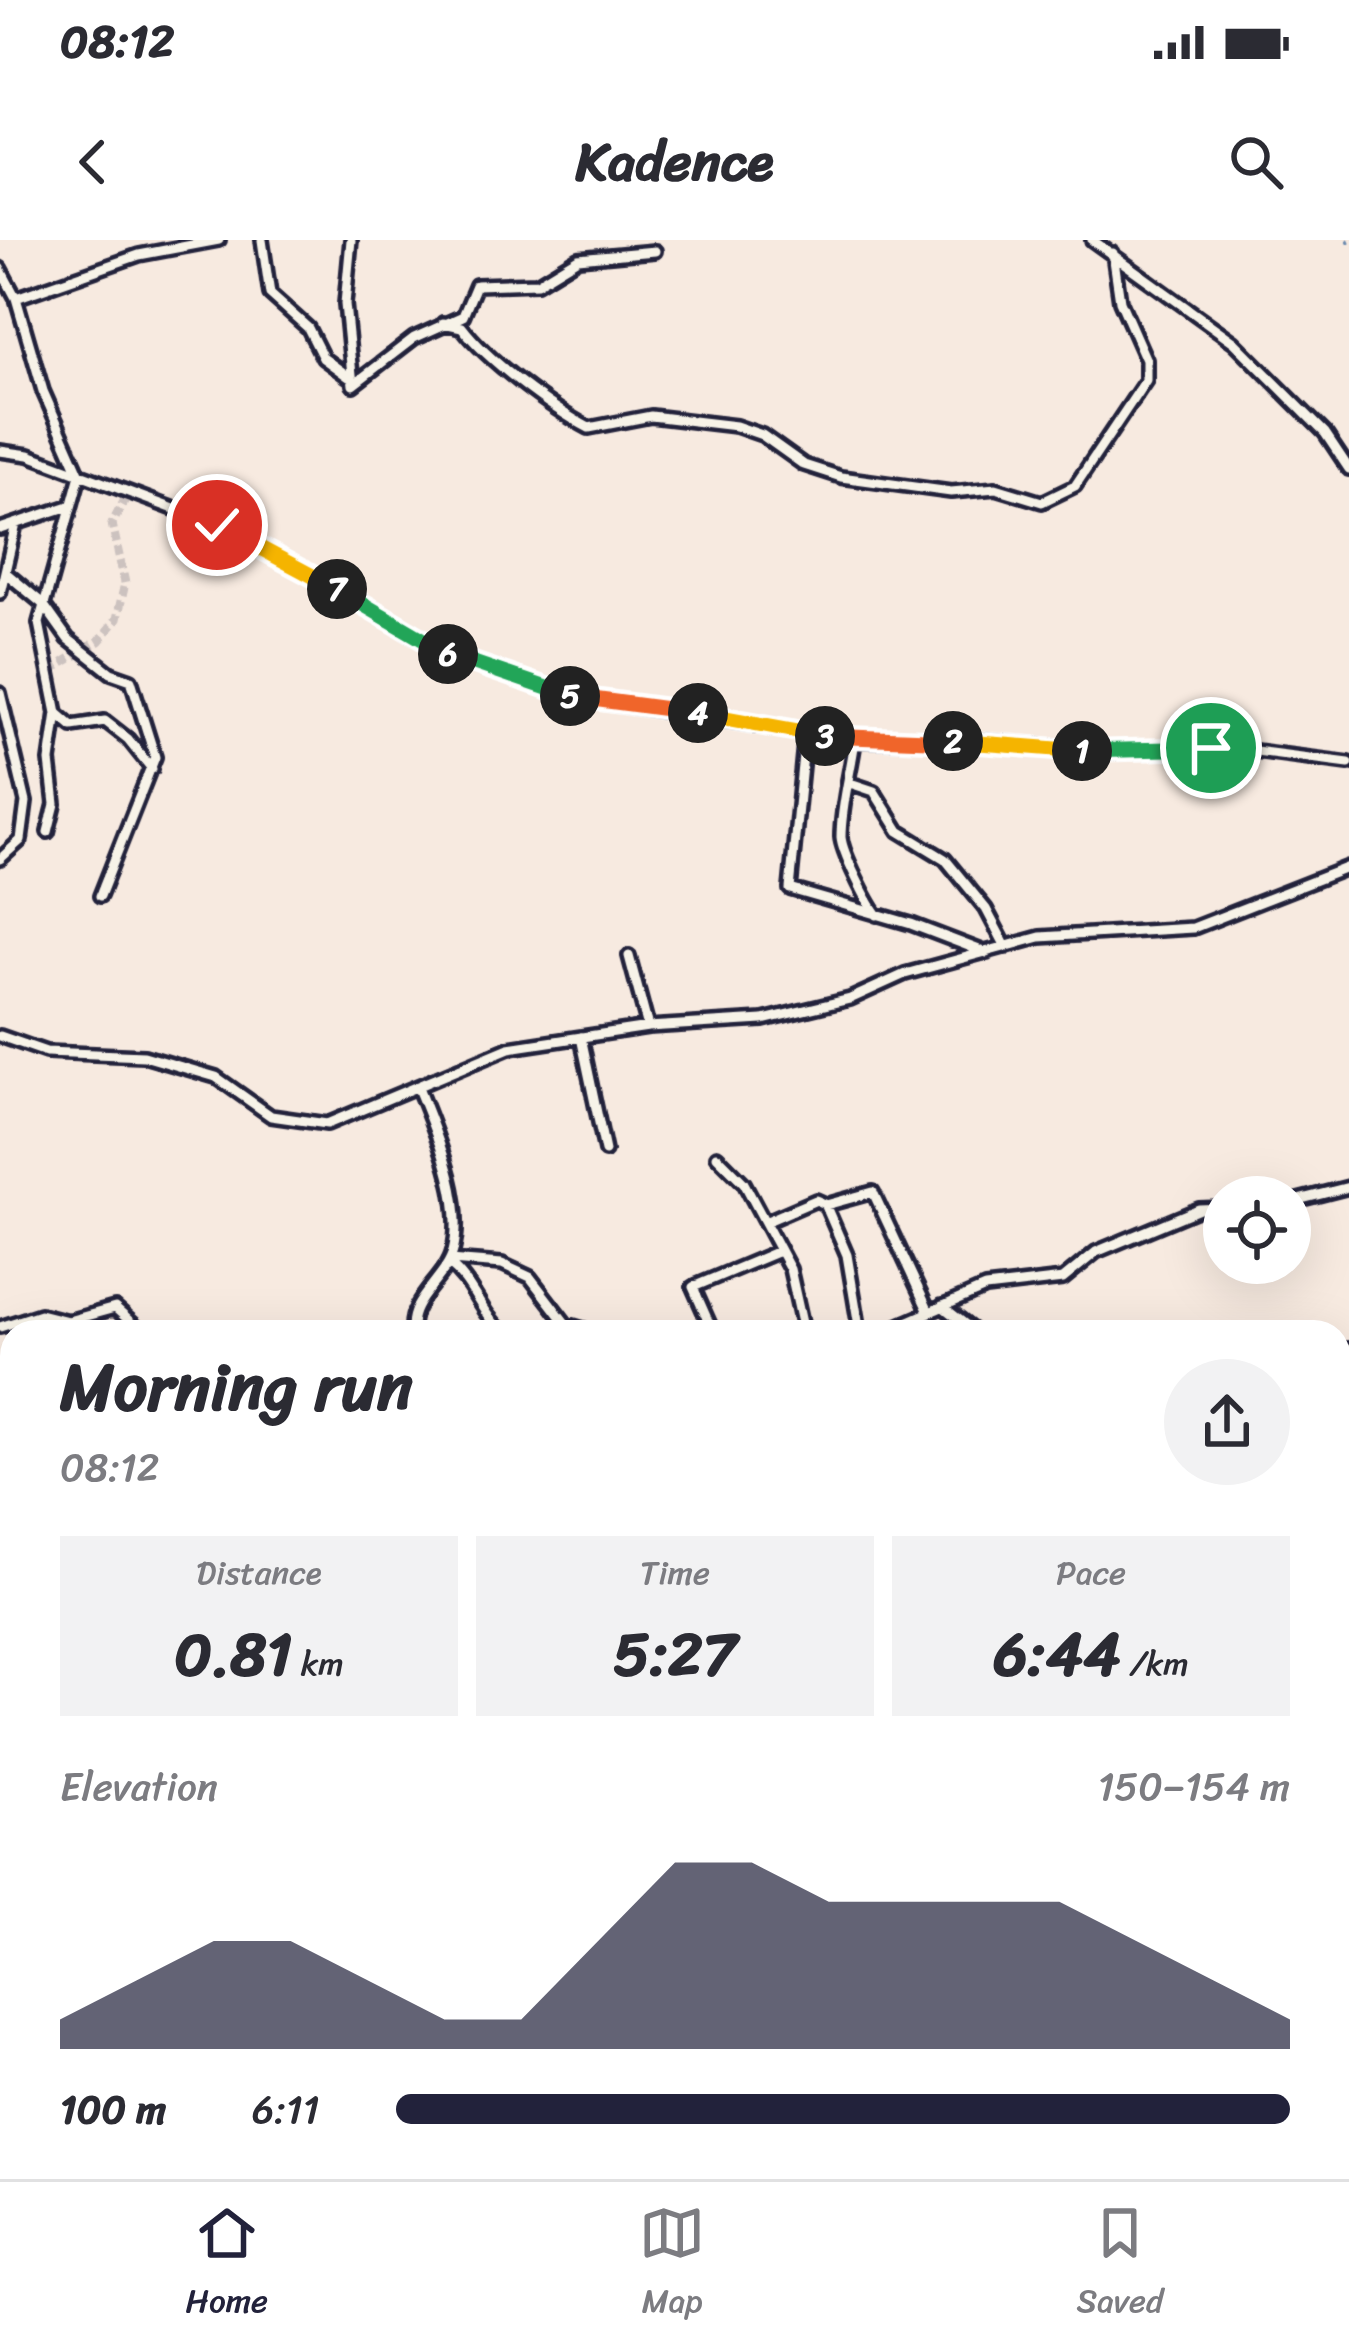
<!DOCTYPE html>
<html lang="en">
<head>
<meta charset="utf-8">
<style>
  body { margin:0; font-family:Sriracha,sans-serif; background:#f2f2f3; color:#2b2b33; height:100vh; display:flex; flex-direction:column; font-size:45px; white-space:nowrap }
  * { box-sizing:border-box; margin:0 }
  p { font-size:39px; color:#7c7c81 }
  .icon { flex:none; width:66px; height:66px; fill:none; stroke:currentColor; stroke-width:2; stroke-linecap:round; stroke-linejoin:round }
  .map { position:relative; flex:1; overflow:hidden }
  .panel { position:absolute; left:0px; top:1080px; width:1350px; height:861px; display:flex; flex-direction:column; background:#fff; border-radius:36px 36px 0 0; box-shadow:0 12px 48px #0002 }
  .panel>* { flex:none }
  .buttons { position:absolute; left:1203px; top:936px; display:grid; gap:24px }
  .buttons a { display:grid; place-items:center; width:108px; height:108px; border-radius:50%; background:#fff; box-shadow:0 12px 48px #0002; font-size:60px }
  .pin { position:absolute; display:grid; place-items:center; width:102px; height:102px; color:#fff; margin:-51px; border:6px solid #fff; border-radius:50%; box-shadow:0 3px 12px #0007 }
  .km { position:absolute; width:60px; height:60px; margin:-30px; border-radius:50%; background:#222; color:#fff; font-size:33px; line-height:60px; text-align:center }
  .round { display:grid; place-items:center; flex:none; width:126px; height:126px; border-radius:63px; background:#f2f2f3 }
  .overview { display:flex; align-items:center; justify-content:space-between; height:204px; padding:0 60px }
  h1 { font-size:66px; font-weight:700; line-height:90px }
  .metrics { display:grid; grid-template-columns:repeat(3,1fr); gap:18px; height:204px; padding:12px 60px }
  .metrics div { display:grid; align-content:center; border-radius:0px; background:#f2f2f3; text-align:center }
  .metrics b { font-size:60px; font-weight:700 }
  .metrics small { font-size:33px; font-weight:400 }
  .metrics p { font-size:33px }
  .chart { height:336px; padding:24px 60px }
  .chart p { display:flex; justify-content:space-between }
  .chart svg { width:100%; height:216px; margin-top:12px; fill:#22223b; opacity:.7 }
  ul { padding:0 60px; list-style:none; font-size:39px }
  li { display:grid; grid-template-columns:192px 144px 1fr; align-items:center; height:90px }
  li i { height:30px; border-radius:15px; background:#22223b }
  .status { display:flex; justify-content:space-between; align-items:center; height:84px; padding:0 60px; background:#fff; direction:ltr }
  .status svg { height:33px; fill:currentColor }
  header { display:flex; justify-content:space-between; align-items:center; height:156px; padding:0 60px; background:#fff; font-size:54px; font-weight:700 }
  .tabs { display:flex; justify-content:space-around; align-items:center; height:168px; border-top:3px solid #e1e1e2; background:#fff; font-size:33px; color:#7c7c81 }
  .tabs a { display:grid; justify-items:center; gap:6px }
  .tabs .current { color:#22223b }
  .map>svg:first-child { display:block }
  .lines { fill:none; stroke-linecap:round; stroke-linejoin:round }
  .stream { stroke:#6c8aae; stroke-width:3 }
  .minor-tunnel { stroke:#ccc2bf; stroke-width:9; stroke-dasharray:9 4.5; stroke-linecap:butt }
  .minor-casing { stroke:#22223b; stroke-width:18 }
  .minor { stroke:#f7f3e8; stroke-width:9 }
  .split-1-casing { stroke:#fff; stroke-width:24 }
  .split-2-casing { stroke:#fff; stroke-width:24 }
  .split-3-casing { stroke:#fff; stroke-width:24 }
  .split-4-casing { stroke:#fff; stroke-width:24 }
  .split-5-casing { stroke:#fff; stroke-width:24 }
  .split-6-casing { stroke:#fff; stroke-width:24 }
  .split-7-casing { stroke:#fff; stroke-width:24 }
  .split-8-casing { stroke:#fff; stroke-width:24 }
  .split-1 { stroke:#22a559; stroke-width:15 }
  .split-2 { stroke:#f5b400; stroke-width:15 }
  .split-3 { stroke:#f0652b; stroke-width:15 }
  .split-4 { stroke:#f5b400; stroke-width:15 }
  .split-5 { stroke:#f0652b; stroke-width:15 }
  .split-6 { stroke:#22a559; stroke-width:15 }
  .split-7 { stroke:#22a559; stroke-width:15 }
  .split-8 { stroke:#f5b400; stroke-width:15 }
</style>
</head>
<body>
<div class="status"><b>08:12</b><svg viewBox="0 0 49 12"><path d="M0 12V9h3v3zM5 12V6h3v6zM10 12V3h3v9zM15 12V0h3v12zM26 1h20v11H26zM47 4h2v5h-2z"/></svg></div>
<header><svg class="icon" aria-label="back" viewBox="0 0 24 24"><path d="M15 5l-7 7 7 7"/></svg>Kadence<svg class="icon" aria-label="search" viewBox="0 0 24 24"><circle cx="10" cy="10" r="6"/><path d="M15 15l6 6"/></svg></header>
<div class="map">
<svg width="1349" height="1939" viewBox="0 0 1349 1939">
  <rect width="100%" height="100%" fill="#f7eae0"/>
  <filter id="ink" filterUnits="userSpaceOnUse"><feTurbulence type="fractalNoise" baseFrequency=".00833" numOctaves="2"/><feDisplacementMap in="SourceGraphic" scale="24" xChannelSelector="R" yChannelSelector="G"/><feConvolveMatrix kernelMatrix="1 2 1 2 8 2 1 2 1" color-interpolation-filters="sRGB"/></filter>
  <g filter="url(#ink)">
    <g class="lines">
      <path class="stream" d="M1348,0L1349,2"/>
      <path class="minor-tunnel" d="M51,430L99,401L117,379L125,343L112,284L129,252
        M0,1504L12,1491"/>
      <g class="minor-casing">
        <path id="minor" d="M262,0L270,54L308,88L323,118L349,137
          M351,0L345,64L353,145L414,98L463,76L476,45L537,43L578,18L655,11
          M1092,0L1234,102L1325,193L1349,229
          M0,28L16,58L43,151L80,235L39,383L57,473L50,521L55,564L48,592
          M16,58L139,15L219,0
          M443,83L462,87C487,120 551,168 589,188L651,176L736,186L762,195L804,225L841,237L951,252L996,248L1042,262L1075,246L1146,140V120L1120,61L1113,13
          M0,211L29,215L217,285L355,358L433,407L567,456L855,500L981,501L1097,512L1232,508L1349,523
          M0,289L69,266
          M6,333L43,364L68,399L111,433L131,440L155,517L100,656
          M0,353L16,284
          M0,453L26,562L21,600L0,619
          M58,474L72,486L105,481L128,499L152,529
          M805,494L790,649L911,684L987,713
          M855,500C851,531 841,566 841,597C842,612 867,662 877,675
          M850,543L874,551L899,591L945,619L986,669L1006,707
          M629,716L648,787
          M0,796L46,812L144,816L216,837L271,876L327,884L509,808L648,787L763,780L850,759L905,734L1040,697L1193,688L1349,627
          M581,797L605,911
          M717,916L744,943L790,1029L804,1092
          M1290,962L1349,947
          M826,965L873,952L929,1072
          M765,982L816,960L825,964L847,1015L860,1092
          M450,1020L502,1024L530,1037L566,1084L593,1092
          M448,1023C474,1043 479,1072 503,1092
          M942,1066L975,1092
          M0,1087L40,1074L68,1081L115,1068L142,1092
          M413,1092C406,1062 446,1039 453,1011C466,960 436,894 418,848
          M713,1092L693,1047L779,1011
          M884,1092L985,1048L1063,1039L1096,1012L1199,969L1224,968
          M1338,1112L1349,1109
          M1338,1321L1349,1317
          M1338,1557L1349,1550
          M1338,1618L1349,1612
          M0,1732L12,1737
          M1338,1815L1349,1807
          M3,1830L12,1799
          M0,1890L12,1884
          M1338,1897L1349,1908
          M684,1929L686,1939
          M845,1929L853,1939
          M1090,1929L1094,1939
          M1230,1929L1261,1939
          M65,1939L83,1934L111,1939
          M146,1939L151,1929
          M736,1939L754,1929
          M1289,1939L1304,1929"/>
      </g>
      <use href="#minor" class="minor"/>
    </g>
  </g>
  <g class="lines" filter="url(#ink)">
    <g class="split-1-casing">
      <path id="split-1" d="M1082,511L1211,508"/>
    </g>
    <g class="split-2-casing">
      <path id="split-2" d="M953,501L1082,511"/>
    </g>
    <g class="split-3-casing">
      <path id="split-3" d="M825,496L953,501"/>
    </g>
    <g class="split-4-casing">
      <path id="split-4" d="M698,473L825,496"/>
    </g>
    <g class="split-5-casing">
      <path id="split-5" d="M570,456L698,473"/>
    </g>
    <g class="split-6-casing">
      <path id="split-6" d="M448,414L570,456"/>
    </g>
    <g class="split-7-casing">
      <path id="split-7" d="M337,349L448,414"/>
    </g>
    <g class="split-8-casing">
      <path id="split-8" d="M217,285L337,349"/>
    </g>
    <use href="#split-1" class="split-1"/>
    <use href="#split-2" class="split-2"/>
    <use href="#split-3" class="split-3"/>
    <use href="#split-4" class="split-4"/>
    <use href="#split-5" class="split-5"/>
    <use href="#split-6" class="split-6"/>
    <use href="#split-7" class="split-7"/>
    <use href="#split-8" class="split-8"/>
  </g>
</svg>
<div class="buttons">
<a><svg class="icon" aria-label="locate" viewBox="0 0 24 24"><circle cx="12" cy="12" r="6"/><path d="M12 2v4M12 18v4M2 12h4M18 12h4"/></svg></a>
</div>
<div class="pin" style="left:1211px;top:508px;background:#1e9e55"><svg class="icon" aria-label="arrive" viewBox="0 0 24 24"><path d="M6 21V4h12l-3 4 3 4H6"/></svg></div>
<div class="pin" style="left:217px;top:285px;background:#d93025"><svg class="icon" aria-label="check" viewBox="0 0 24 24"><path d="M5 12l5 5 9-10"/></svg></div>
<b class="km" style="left:1082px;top:511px">1</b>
<b class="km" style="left:953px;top:501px">2</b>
<b class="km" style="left:825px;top:496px">3</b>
<b class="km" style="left:698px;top:473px">4</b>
<b class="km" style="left:570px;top:456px">5</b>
<b class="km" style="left:448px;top:414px">6</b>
<b class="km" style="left:337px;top:349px">7</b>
<section class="panel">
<div class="overview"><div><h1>Morning run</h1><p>08:12</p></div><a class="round"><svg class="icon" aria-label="share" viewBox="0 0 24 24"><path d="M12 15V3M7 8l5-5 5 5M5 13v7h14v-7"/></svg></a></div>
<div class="metrics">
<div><p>Distance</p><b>0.81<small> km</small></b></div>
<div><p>Time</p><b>5:27</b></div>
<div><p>Pace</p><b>6:44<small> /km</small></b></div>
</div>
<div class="chart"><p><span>Elevation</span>150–154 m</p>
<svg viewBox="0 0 160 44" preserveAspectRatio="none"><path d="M0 44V38L10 30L20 22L30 22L40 30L50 38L60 38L70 22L80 6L90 6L100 14L110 14L120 14L130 14L140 22L150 30L160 38V44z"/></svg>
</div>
<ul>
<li><b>100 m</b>6:11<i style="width:100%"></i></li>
</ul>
</section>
</div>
<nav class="tabs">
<a class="current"><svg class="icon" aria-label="home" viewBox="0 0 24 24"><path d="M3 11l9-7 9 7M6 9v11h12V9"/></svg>Home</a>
<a><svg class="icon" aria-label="map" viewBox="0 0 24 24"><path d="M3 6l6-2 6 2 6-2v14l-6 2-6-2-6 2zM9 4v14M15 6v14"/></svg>Map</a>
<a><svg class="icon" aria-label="saved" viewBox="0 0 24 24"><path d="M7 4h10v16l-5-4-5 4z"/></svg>Saved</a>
</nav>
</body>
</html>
